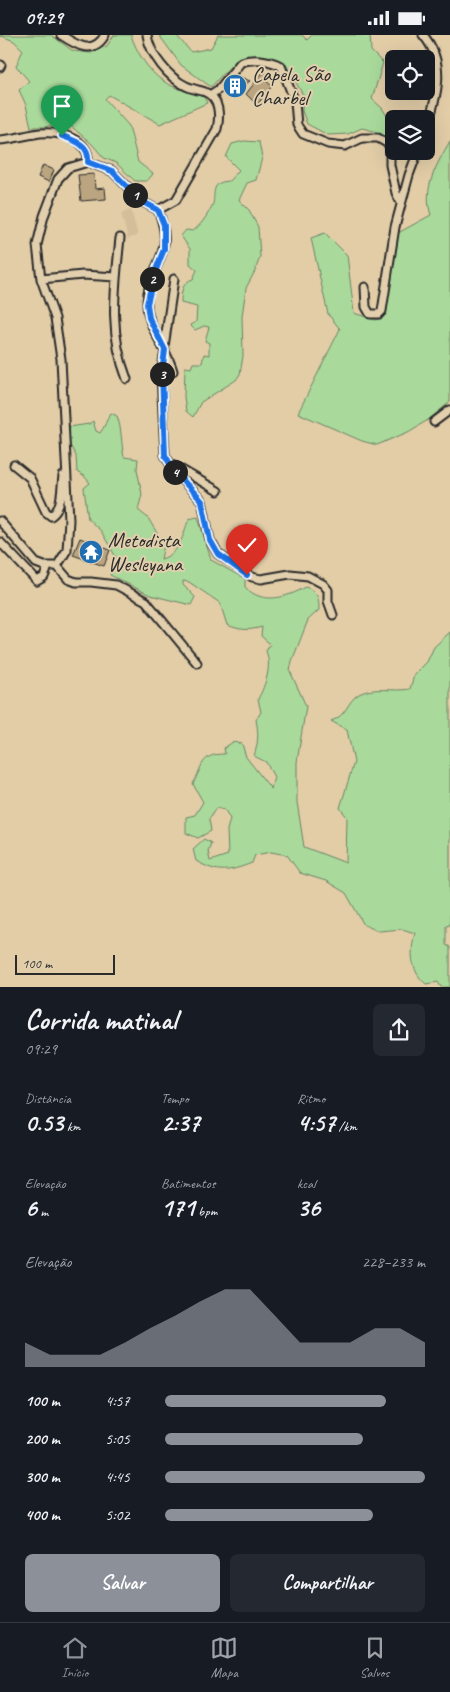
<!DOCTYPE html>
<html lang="pt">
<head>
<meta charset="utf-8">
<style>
  body { margin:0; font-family:Caveat,sans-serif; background:#242831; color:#f1f3f6; height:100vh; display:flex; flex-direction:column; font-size:19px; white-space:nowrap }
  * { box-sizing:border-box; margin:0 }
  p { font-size:16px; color:#9ea1a6 }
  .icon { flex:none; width:28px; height:28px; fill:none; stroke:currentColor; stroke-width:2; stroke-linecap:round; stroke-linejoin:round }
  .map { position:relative; height:952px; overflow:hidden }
  .drawer { display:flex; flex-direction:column; background:#171b24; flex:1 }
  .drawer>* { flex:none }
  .buttons { position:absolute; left:385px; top:15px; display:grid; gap:10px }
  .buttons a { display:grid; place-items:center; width:50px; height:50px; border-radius:8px; background:#171b24; box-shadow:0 5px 20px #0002; font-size:25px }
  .scale { position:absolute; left:15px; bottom:12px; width:100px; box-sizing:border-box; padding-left:5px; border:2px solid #2b2b2b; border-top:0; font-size:14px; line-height:18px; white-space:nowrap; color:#2b2b2b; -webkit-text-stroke:4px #e2cfad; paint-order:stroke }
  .pin { position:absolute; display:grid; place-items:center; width:42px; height:42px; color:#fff; margin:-51px -21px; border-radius:50% 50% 50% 0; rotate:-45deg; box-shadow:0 0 5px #0007 }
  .pin .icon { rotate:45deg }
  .km { position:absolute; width:25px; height:25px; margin:-12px; border-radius:50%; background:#222; color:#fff; font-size:14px; line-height:25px; text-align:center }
  .round { display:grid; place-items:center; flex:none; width:52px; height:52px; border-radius:8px; background:#242831 }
  .headline { display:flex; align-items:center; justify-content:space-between; height:85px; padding:0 25px }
  h1 { font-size:28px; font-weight:700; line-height:38px }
  .figures { display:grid; grid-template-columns:repeat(3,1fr); gap:8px; height:85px; padding:5px 25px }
  .figures div { display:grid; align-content:center }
  .figures b { font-size:25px; font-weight:700 }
  .figures small { font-size:14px; font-weight:400 }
  .figures p { font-size:14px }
  .chart { height:140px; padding:10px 25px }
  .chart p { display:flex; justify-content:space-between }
  .chart svg { width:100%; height:90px; margin-top:5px; fill:#8c9099; opacity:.7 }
  .primary-button { display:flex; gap:10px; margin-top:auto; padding:10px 25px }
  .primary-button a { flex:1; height:58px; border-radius:8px; background:#8c9099; color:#fff; font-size:20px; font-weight:700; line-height:58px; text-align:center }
  .primary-button a+a { background:#242831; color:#f1f3f6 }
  ul { padding:0 25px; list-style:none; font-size:16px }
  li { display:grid; grid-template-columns:80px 60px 1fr; align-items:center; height:38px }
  li i { height:12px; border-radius:6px; background:#8c9099 }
  .status { display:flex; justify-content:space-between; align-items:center; height:35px; padding:0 25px; background:#171b24; direction:ltr }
  .status svg { height:14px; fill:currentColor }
  .dock { display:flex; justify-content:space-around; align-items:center; height:70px; border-top:1px solid #363941; background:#171b24; font-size:14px; color:#9ea1a6 }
  .dock a { display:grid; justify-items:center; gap:2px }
  .dock .active { color:#8c9099 }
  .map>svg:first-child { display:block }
  .built { fill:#d3be99 }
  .green { fill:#a9da9b; stroke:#6a8263 }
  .building { fill:#baa580; stroke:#2b2b2b }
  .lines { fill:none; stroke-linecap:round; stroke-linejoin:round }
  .street-casing { stroke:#2b2b2b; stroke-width:11 }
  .street { stroke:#e2cfad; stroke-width:7 }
  .route-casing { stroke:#fff; stroke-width:10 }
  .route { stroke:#1a73e8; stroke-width:6 }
  .labels { text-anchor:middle; stroke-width:4; stroke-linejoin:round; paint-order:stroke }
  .poi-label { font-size:21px; fill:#2b2b2b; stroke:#e2cfad; text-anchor:start }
</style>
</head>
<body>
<div class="status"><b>09:29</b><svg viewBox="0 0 49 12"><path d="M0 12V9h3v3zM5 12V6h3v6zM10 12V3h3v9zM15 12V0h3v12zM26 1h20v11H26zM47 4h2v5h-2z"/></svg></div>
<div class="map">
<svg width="450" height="952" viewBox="0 0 450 952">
  <rect width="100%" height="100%" fill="#e2cda7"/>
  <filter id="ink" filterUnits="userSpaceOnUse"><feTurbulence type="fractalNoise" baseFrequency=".02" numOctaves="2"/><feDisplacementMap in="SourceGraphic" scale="10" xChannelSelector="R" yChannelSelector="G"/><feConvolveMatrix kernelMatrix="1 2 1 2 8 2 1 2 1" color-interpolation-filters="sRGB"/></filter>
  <g filter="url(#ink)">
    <path class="built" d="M131,175L138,200L128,204L121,178Z"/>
    <path class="green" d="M0,0H51L73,16L91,18L107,11L114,0H131C136,16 148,36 163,46C174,54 191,57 204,62L207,68L160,89L109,60L105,64L129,91L138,127L153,139L147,146H135L116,128L104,123L92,109L65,86L45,92H31L26,70L19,55L29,46L16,31L23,15L14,6L2,1L0,2Z
      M159,0H176L191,17L211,13L218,0H302L307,5L312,0H370L371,16L383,28L372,64L382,73L394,92V109L378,97L362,93L348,99L328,100L307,89L302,76L303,60L284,26C240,20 241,18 211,52L181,30Z
      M244,106L259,107L262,123L256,145L247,148L239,165L249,175L258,192L260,222L255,236L246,253L242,281L243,321L240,339L236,345L201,367L193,382L186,376L184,362L185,332L191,333L193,328H202L204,319L209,320V308L205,306L209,292L204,291L195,295L190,290L196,287L197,272L181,268C181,258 182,247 193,244L197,235L190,229V214L181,201L186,195L193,196C201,190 207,181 212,171C217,162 208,147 229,146L239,135L226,122L232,109Z
      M450,106V367L428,385L408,397L377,410L362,406L298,378L340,294L328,279L311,203L325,198L347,220L354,278L375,285L383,283L398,198L431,180C422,153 437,129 450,106Z
      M111,378L117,381C122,394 121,408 124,422L138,424L137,434L142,459L138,475L148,483L164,510L161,524C181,518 182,501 189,484L198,482L211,525L245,544V552C262,570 286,563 306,552C318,557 319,563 319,575L308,585L292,626L290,636L306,671L297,727V767L304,812L346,828L347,782L340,773L354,727L347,695L331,686C347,681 347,666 359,659C373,651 394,657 410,654L414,640L427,627L434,612L450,597V890L446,891V910L450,912V952H441L438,947L426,949C410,936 410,916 415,898L402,894L379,896L364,890L346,858L326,846L300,838L287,820L271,817L255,820L252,828C228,837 219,839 196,826L193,814L204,804L211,808L208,816L210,826L228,820L227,795L230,784L225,775L216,773L209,784L211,796L198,803L186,798V782L195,780L203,767L193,749C203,731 200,719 225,719L224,713L233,707L242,709L246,722L271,754L274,742L266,727L254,721C258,709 259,699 256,685L261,677L258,664C266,649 272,631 266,616L270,609L261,601L262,592C248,596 240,595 227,590L220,568L189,547L183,546V550L195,562L191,570L150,560L110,540L117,524L101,496L88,484L84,453L90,448L85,442L77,437L76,421L70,410L69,392L89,389L93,386L96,396L100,398C105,392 106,385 111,378Z"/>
    <path class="building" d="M263,37L269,39L265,45L272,51L257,70L246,59Z
      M238,41L250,46L228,61L224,56Z
      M43,130L54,135L49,147L38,142Z
      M94,139L95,154L105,153L106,164L81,166L78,140Z
      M80,503L110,515L104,531L73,520Z"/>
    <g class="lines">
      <g class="street-casing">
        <path id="street" d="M61,0C76,10 93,21 105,0
          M423,0C447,27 437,63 426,94
          M0,32L1,30
          M210,60L219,54L241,27C255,23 269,25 281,31L295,67L297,90L303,99L328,109L345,111L362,103H378L390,110V130L396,158L401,168
          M0,105C14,104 26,100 40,98C59,96 90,104 88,127
          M158,175C177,221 148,228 147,268C147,293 167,313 173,336
          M120,203C115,253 108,296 127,344
          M41,244L83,240L116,242
          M365,252L366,272L370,279H379L382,276L395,192L409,140L418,116
          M164,312L174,244
          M165,315L161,339L165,420L169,427L175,431L218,456
          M434,387L450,375
          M169,427L174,436L202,466L210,505L218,519L252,542L261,544L290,539L308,541L323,549L328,555V566L333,580
          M14,430L30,443L46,477L51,481C63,473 61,454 63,441
          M0,486L36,528L44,531H57L67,515L69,485L61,324L55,283L41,244L37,210L44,181L58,144L68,133L88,127L112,136L141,166L158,175L176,165L217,94C220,81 220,63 205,57C199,55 192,54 186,51C169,43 150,20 147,0
          M0,507L37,546L44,542L48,532
          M57,531L68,544L76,547H91L116,550L146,566L197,628"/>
      </g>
      <use href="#street" class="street"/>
    </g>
  </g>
  <g class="lines" filter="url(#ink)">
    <g class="route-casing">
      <path id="route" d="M62,101C76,106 90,110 88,127L112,136L141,166L158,175L164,190V214L154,240L147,269L149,283L165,315L162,338L165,420L174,436L202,466L210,505L218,519L247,540"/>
    </g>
    <use href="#route" class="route"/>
  </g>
  <defs>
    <g id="building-disc" transform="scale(1.25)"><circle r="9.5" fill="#1f6fb2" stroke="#e2cfad"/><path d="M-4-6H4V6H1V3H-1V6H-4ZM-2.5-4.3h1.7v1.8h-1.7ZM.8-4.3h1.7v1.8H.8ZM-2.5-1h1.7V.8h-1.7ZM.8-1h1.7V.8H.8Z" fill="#fff"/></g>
    <g id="temple-disc" transform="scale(1.25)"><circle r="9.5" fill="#1f6fb2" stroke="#e2cfad"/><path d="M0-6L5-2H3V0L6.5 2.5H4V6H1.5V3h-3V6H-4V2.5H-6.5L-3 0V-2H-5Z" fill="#fff"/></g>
  </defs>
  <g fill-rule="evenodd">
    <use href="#building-disc" x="235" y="51"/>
    <use href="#temple-disc" x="91" y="517"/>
  </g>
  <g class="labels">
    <g class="poi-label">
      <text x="252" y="46">Capela São<tspan x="252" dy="24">Charbel</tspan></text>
      <text x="108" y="512">Metodista<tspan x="108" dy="24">Wesleyana</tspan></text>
    </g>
  </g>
</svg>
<div class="buttons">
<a><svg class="icon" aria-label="locate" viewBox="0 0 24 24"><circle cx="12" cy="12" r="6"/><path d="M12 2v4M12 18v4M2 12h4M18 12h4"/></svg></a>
<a><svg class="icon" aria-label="layers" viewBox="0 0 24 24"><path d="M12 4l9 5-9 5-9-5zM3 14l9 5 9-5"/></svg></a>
</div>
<div class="scale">100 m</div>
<div class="pin" style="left:62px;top:101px;background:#1e9e55"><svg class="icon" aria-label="arrive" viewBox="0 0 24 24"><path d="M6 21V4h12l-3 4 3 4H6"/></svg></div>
<div class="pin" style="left:247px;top:540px;background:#d93025"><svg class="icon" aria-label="check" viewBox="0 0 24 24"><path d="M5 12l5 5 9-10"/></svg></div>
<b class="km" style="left:135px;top:160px">1</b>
<b class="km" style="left:152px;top:244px">2</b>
<b class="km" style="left:162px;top:339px">3</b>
<b class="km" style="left:175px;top:437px">4</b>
</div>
<section class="drawer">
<div class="headline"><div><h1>Corrida matinal</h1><p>09:29</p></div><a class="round"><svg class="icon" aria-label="share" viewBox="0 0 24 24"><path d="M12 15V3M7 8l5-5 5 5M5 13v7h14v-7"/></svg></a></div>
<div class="figures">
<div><p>Distância</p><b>0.53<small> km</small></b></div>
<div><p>Tempo</p><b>2:37</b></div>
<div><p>Ritmo</p><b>4:57<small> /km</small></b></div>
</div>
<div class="figures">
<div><p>Elevação</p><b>6<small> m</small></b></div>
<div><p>Batimentos</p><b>171<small> bpm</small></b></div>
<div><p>kcal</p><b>36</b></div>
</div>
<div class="chart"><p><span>Elevação</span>228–233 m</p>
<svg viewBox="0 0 160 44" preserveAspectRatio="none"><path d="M0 44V32L10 38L20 38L30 38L40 32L50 25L60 19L70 12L80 6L90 6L100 19L110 32L120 32L130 32L140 25L150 25L160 32V44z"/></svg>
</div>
<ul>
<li><b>100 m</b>4:57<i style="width:85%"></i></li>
<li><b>200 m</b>5:05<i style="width:76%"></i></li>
<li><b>300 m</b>4:45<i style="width:100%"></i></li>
<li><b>400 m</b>5:02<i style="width:80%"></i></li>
</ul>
<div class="primary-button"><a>Salvar</a><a>Compartilhar</a></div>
</section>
<nav class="dock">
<a class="active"><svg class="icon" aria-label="home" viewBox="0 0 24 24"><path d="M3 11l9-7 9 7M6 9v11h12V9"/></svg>Início</a>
<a><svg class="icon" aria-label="map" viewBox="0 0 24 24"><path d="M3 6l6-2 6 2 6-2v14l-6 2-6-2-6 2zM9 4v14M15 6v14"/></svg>Mapa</a>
<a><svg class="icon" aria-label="saved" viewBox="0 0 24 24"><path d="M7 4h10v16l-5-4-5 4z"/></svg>Salvos</a>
</nav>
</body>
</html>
